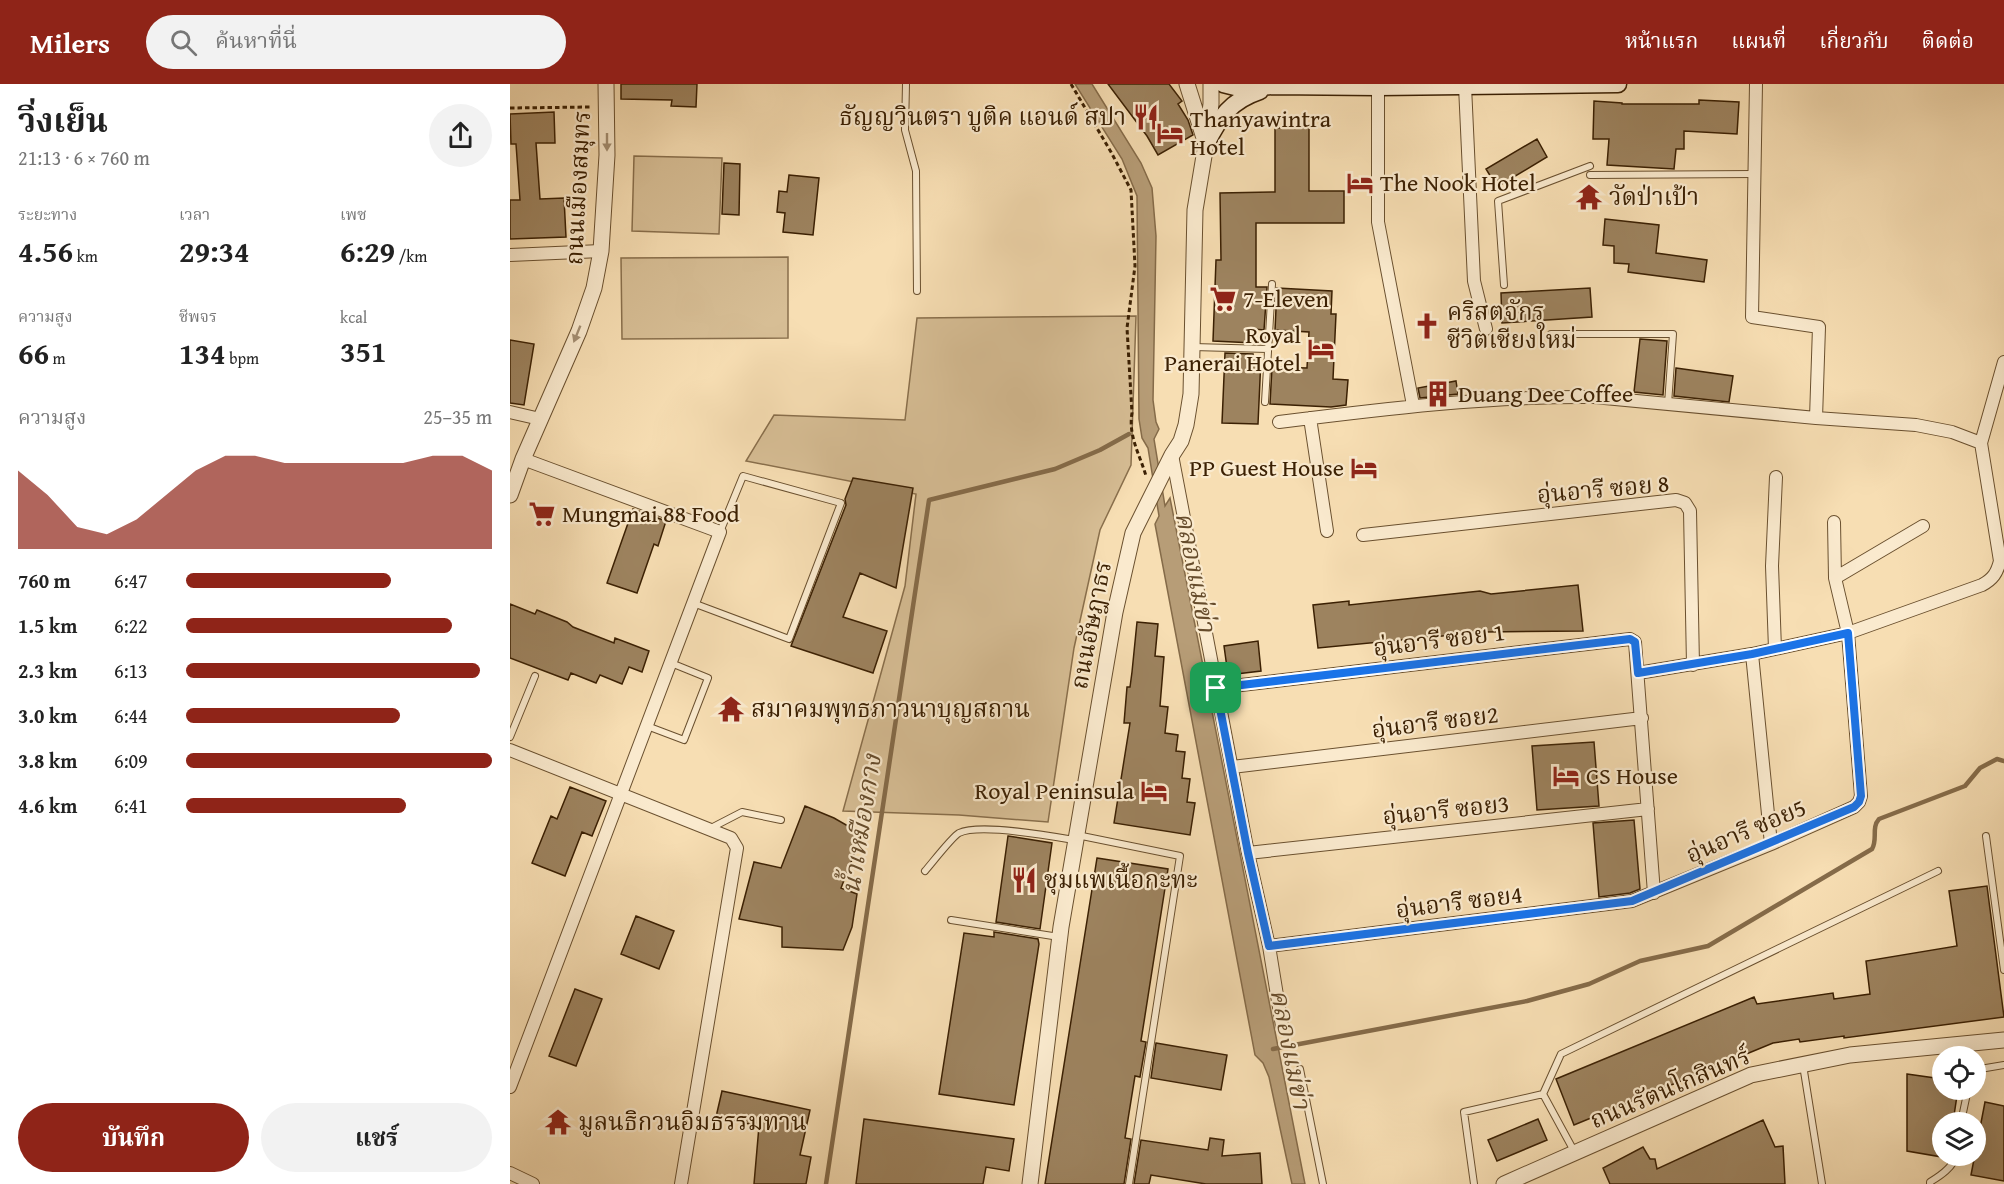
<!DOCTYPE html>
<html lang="th">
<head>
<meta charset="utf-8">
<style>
  body { margin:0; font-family:"Gentium Book Plus","Noto Serif Thai",serif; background:#f2f2f2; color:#222; height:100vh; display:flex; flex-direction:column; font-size:22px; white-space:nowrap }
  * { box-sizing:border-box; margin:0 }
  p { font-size:20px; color:#767676 }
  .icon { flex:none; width:33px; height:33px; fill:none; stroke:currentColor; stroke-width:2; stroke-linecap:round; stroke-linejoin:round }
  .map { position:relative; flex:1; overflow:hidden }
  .panel { display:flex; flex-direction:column; background:#fff; width:510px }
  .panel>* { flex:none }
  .buttons { position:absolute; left:1422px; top:962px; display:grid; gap:12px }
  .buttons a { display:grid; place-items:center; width:54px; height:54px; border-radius:50%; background:#fff; box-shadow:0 6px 24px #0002; font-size:30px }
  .pin { position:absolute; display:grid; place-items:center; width:51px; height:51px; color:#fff; margin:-26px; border-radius:12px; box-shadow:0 3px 9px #0006 }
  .round { display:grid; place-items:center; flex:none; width:63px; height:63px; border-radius:32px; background:#f2f2f2 }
  .overview { display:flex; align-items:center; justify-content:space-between; height:102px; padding:0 18px }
  h1 { font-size:33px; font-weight:700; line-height:45px }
  .metrics { display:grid; grid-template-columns:repeat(3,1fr); gap:9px; height:102px; padding:6px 18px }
  .metrics div { display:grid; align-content:center }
  .metrics b { font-size:30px; font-weight:700 }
  .metrics small { font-size:16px; font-weight:400 }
  .metrics p { font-size:16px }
  .chart { height:168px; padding:12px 18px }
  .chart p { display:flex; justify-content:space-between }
  .chart svg { width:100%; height:108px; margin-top:6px; fill:#8f2418; opacity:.7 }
  .action { display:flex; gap:12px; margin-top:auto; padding:12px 18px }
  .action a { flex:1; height:69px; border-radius:36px; background:#8f2418; color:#fff; font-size:24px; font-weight:700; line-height:69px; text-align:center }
  .action a+a { background:#f2f2f2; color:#222 }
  ul { padding:0 18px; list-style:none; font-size:20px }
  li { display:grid; grid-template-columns:96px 72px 1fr; align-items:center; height:45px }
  li i { height:15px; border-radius:8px; background:#8f2418 }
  header { display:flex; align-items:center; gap:36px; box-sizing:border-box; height:84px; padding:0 30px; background:#8f2418; color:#fff }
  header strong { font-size:28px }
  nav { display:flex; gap:33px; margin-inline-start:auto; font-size:21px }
  .search { width:420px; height:54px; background:#f2f2f2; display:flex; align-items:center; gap:15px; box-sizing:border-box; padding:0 21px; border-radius:33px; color:#767676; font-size:22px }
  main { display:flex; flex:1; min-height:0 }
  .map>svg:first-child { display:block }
  .green { fill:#d7be95; stroke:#896f4c; stroke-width:1.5 }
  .water { fill:#b79d77; stroke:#856b49; stroke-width:1.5 }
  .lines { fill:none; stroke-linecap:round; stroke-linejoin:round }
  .stream { stroke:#856b49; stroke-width:4.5 }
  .building { fill:#9d835f; stroke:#3b2003; stroke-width:1.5 }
  .service-casing { stroke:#6a502f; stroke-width:8 }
  .minor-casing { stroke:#6a502f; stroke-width:14 }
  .tertiary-casing { stroke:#6a502f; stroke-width:17 }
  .secondary-casing { stroke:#3b2003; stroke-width:19 }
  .path { stroke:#3b2003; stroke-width:3; stroke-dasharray:4.5 3; stroke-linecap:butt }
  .service { stroke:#faeace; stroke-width:6 }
  .minor { stroke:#faeace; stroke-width:12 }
  .tertiary { stroke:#faeace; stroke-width:15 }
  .secondary { stroke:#faeace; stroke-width:16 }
  .oneway { fill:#a48f73 }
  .route-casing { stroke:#fff; stroke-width:12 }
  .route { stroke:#1a73e8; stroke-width:8 }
  .labels { text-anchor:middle; stroke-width:4.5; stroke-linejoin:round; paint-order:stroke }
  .poi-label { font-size:24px; fill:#3b2003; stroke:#faeace; text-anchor:start }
  .street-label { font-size:24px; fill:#3b2003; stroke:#faeace }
  .water-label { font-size:26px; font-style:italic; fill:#664c2c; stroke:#faeace }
</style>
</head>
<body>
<header>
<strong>Milers</strong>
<div class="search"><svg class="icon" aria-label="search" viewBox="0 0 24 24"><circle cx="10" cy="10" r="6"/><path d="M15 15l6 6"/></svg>ค้นหาที่นี่</div>
<nav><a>หน้าแรก</a><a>แผนที่</a><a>เกี่ยวกับ</a><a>ติดต่อ</a></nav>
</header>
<main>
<section class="panel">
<div class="overview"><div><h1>วิ่งเย็น</h1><p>21:13 · 6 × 760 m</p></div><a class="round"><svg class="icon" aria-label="share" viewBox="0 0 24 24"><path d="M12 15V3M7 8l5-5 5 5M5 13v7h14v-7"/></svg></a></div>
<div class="metrics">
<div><p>ระยะทาง</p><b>4.56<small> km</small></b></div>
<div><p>เวลา</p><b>29:34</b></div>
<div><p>เพซ</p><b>6:29<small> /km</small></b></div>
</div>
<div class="metrics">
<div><p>ความสูง</p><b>66<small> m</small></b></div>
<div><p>ชีพจร</p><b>134<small> bpm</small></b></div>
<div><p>kcal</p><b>351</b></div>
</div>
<div class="chart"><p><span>ความสูง</span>25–35 m</p>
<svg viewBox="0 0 160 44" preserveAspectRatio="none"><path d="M0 44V12L10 22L20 35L30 38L40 32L50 22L60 12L70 6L80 6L90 9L100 9L110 9L120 9L130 9L140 6L150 6L160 12V44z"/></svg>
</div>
<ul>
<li><b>760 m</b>6:47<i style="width:67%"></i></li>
<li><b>1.5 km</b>6:22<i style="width:87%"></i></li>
<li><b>2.3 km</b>6:13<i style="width:96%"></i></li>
<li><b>3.0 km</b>6:44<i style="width:70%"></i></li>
<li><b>3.8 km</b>6:09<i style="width:100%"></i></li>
<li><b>4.6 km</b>6:41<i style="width:72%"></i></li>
</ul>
<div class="action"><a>บันทึก</a><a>แชร์</a></div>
</section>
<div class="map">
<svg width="1494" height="1100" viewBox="0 0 1494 1100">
  <rect width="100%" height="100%" fill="#f7deb3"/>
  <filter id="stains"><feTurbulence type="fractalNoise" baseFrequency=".00333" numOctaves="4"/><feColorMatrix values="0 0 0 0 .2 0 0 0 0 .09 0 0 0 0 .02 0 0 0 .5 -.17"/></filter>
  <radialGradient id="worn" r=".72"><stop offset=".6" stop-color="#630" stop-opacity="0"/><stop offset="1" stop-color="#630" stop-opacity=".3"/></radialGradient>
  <path class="green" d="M124,72L212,74L209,150L122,147Z
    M278,173V254L112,255L111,174Z
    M626,232L621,381L590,446L564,564L538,738L449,731L333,727L395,502L406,410L236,377L264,331L395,336L407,234Z"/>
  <path class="water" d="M565,0H582L631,79L642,104L646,152L643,316L646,338L649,345L644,355L655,422L660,414L795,1100H782L759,993L753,979L745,971L645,440L649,432L638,364L632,354L629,335L627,112L612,75Z"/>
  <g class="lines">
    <path class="stream" d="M763,965L1017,917L1079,900L1130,877L1198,862L1362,765C1368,755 1361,744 1369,735L1455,702L1470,684L1487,675L1494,677
      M316,1100L419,416L545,385L590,366L619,350"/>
  </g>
  <path class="building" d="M111,0H187L186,23L161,22L162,16L111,15Z
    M598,0H659L672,17L668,20L678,36L683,51L648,71L637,52Z
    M1189,16L1229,18L1227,50L1174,47V65H1166L1164,85L1097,81L1099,55H1083L1084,17L1112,19V20H1189Z
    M44,28L45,59H26L30,115L54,114L56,153L0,155V116H10L6,60H1L0,30Z
    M765,44H799V107H834V139H746V203H757L754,246L744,245V259L703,257L706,176H711L710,109L765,108Z
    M1027,55L1037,73L987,103L976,85Z
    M214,79L230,80L229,131L212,130Z
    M279,91L309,94L303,151L273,148L275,129L267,128L269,107L277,108Z
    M1095,135L1149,141L1146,169L1197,176L1194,198L1118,188L1119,180L1104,179V162L1093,161Z
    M767,204L822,207L821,230H826L823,295L838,296L836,321L821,323L760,320L762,283L797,284L799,248L765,246Z
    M1080,204L1082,233L992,239L991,209Z
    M1130,255L1157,257L1153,311L1124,308Z
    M0,256L24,260L14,321L0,319Z
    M715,269L743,270V274H751L748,340L712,339Z
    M1166,284L1223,292L1219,318L1164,312Z
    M946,297L948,310L910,314L908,304Z
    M343,394L403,404L386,504L350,489L333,533L377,547L363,589L281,562L336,421L335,415Z
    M123,425L156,437L148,462L144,460L127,509L97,499Z
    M1068,501L1073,547L974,548L808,564L803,521L839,517V521L970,507L981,510Z
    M0,520L25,530L27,526L57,538L63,543L104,559L105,554L139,567L132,588L119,583L112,600L90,591L86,599L61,589L58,596L0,574Z
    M627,538L648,540L645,572L654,573L650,622L658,623L655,649L668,651L666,667L675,668L672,694L680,695L677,718L685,719L680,751L604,739L620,639H614L617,603H620L622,588Z
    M748,557L751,587L718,591L714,562Z
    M1084,658L1089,722L1027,726L1022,662Z
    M60,703L96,717L82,752L72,748L55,792L22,779L41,732L47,735Z
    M295,722L324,734L352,750L331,804L347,810L342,843L333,866L272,863V843L229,835L244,778L271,784Z
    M1124,736L1130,805L1120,809L1089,813L1083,739Z
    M498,752L542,759L530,845L486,838Z
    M587,774L658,785L631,957L636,958L630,993L625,992L615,1054L621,1055L614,1100H535Z
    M1477,802L1494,933L1334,954V952L1290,958L1289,955L1263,959L1064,1041L1046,995L1244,913L1247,920L1323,909L1324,915L1360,910L1356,877L1447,862L1439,807Z
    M126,832L164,847L149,885L111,870Z
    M484,848L528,855L529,860L504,1021L429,1010L454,849L484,853Z
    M65,905L92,915L66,982L39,972Z
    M646,959L717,971L711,1006L641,994Z
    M1397,990L1432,995V1005H1448L1443,1038H1432V1073L1397,1067Z
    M212,1007L300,1026L290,1071L301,1073L296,1100H244L249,1042L206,1033Z
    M1475,1018L1494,1022V1097L1461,1091Z
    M354,1035L504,1055L499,1087L476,1083L473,1100H346Z
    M1028,1035L1037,1056L987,1077L978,1056Z
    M1253,1036L1265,1063L1273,1062L1275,1100H1100L1093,1084L1133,1063L1140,1075H1145L1147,1085Z
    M700,1054L714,1056L712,1072L750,1069L752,1100H696L641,1091L639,1100H624L631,1056L698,1066Z"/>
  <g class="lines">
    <g class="service-casing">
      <path id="service" d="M396,0L395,46L406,87L407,207
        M1080,91L1244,90
        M994,201L988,117L1080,82
        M1041,250H1163L1158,320
        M683,263L758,265
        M755,318L762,200
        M183,519L279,555L331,419L233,392L210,448
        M137,642L174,656L198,594L161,579
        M0,653L25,592
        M201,744L232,728L271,736
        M567,751L670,772L619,1100
        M1476,752L1494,886
        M415,787C422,779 442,753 449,749C470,739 541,752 564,756
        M441,836L549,853
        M1293,981L1312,1100
        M790,985L813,1100
        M1466,992L1470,985L1494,981
        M1033,1010L1051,970L1428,787
        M1451,1038L1458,1005
        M964,1100L954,1028L1033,1010L1064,1067
        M1420,1100V1098C1430,1092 1444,1083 1446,1071"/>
    </g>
    <g class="minor-casing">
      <path id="minor" d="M1246,0L1242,233L1309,243L1306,334
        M955,2L964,197L976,245
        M868,3V138L903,321
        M0,171L91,167
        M0,328L30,335
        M800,334L817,447
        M769,338C873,325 978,312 1084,313L1306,334L1406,341L1442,348L1471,359
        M662,371L738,769L759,862L772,942
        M853,451L1166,416L1175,419L1180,427L1183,581
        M1325,494L1413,442
        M1265,565L1262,482L1266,393
        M1242,570L1261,760
        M1128,589L1242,570L1338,549L1472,501C1483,495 1487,489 1490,477L1471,359L1494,278
        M706,604L1120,555L1125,558L1144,809
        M0,666L221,754L227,764L171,1100
        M722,683L1132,634
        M738,769L1138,725
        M759,862L1122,817L1261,760L1344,723L1349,718L1351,712L1338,549L1325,494L1324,438
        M0,1003L210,448L13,375
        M0,1089L23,1100"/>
    </g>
    <g class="tertiary-casing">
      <path id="tertiary" d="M677,0L694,54
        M0,411L13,375L69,247L84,204L91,167L97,71L96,0
        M520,1100L551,843L605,528L623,449L662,371L671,357L676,341L681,310L685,126L696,60L701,20V0
        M994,1100L1241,991L1340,971L1494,956"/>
    </g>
    <g class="secondary-casing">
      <path id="secondary" d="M713,0L729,4H739L763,2L868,3L1108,0
        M696,60C710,33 720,17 750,7"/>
    </g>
    <path class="path" d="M561,0L601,68L621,106L625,182L617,244L622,329C618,352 630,371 636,392
      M0,24L82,23"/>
    <use href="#service" class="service"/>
    <use href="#minor" class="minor"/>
    <use href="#tertiary" class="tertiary"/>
    <use href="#secondary" class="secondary"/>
  </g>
  <defs><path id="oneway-solid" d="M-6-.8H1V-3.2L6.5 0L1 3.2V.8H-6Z" transform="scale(1.5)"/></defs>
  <g class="oneway">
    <use href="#oneway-solid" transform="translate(97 58) rotate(90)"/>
    <use href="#oneway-solid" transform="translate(67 250) rotate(112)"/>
  </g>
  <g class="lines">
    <g class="route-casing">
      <path id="route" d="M1338,549L1351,712L1349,718L1344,723L1122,817L759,862L738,769L706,604L1120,555L1125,558L1128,589L1242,570Z"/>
    </g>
    <use href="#route" class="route"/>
  </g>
  <defs>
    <g id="restaurant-bare" transform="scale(2.07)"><path d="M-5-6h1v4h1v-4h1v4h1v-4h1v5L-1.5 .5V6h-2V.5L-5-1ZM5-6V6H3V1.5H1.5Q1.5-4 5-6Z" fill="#8f2418" stroke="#faeace" stroke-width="2.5" paint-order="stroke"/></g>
    <g id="hotel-bare" transform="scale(2.07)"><path d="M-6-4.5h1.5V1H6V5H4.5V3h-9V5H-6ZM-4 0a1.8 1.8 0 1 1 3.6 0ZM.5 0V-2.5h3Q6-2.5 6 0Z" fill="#8f2418" stroke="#faeace" stroke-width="2.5" paint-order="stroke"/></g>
    <g id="temple-bare" transform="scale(2.07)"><path d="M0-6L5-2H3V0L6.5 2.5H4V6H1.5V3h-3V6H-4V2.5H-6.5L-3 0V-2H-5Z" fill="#8f2418" stroke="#faeace" stroke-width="2.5" paint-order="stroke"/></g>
    <g id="supermarket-bare" transform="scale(2.07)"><path d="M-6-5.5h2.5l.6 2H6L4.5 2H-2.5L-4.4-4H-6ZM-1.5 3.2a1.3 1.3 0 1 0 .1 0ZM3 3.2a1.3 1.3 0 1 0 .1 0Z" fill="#8f2418" stroke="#faeace" stroke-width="2.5" paint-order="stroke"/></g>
    <g id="church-bare" transform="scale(2.07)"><path d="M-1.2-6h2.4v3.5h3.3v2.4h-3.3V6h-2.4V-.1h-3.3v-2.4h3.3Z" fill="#8f2418" stroke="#faeace" stroke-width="2.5" paint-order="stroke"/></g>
    <g id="building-bare" transform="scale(2.07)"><path d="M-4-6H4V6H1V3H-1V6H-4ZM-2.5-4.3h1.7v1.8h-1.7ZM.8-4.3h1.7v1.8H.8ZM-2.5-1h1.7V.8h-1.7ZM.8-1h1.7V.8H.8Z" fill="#8f2418" stroke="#faeace" stroke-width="2.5" paint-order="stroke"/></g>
  </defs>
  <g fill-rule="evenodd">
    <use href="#restaurant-bare" x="636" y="33"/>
    <use href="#hotel-bare" x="660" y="49"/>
    <use href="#hotel-bare" x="850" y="99"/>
    <use href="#temple-bare" x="1079" y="113"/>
    <use href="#supermarket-bare" x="713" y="215"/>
    <use href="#church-bare" x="917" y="242"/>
    <use href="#hotel-bare" x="811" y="265"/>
    <use href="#building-bare" x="928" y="310"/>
    <use href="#hotel-bare" x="854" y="384"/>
    <use href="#supermarket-bare" x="32" y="430"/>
    <use href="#temple-bare" x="221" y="625"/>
    <use href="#hotel-bare" x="1056" y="692"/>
    <use href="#hotel-bare" x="644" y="707"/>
    <use href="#restaurant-bare" x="514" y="796"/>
    <use href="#temple-bare" x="48" y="1038"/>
  </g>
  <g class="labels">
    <g class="poi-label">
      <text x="616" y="41" text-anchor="end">ธัญญวินตรา บูติค แอนด์ สปา</text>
      <text x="680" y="43">Thanyawintra<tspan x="680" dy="28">Hotel</tspan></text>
      <text x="870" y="107">The Nook Hotel</text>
      <text x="1099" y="121">วัดป่าเป้า</text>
      <text x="733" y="223">7-Eleven</text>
      <text x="937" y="236">คริสตจักร<tspan x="937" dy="28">ชีวิตเชียงใหม่</tspan></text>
      <text x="791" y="259" text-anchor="end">Royal<tspan x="791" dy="28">Panerai Hotel</tspan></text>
      <text x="948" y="318">Duang Dee Coffee</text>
      <text x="834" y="392" text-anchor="end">PP Guest House</text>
      <text x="52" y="438">Mungmai 88 Food</text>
      <text x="241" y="633">สมาคมพุทธภาวนาบุญสถาน</text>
      <text x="1076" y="700">CS House</text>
      <text x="624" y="715" text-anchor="end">Royal Peninsula</text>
      <text x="534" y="804">ชุมแพเนื้อกะทะ</text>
      <text x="68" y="1046">มูลนธิกวนอิมธรรมทาน</text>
    </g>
    <g class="street-label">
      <text transform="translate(68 104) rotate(-87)" y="8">ถนนเมืองสมุทร</text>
      <text transform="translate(1093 405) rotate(-5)" y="8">อุ่นอารี ซอย 8</text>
      <text transform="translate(581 541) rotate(-79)" y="8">ถนนอัษฎาธร</text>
      <text transform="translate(929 556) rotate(-7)" y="8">อุ่นอารี ซอย 1</text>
      <text transform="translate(925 638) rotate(-7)" y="8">อุ่นอารี ซอย2</text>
      <text transform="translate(936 726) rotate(-6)" y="8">อุ่นอารี ซอย3</text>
      <text transform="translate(1236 747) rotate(-23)" y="8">อุ่นอารี ซอย5</text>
      <text transform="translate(949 818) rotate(-7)" y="8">อุ่นอารี ซอย4</text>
      <text transform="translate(1160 1004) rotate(-23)" y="8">ถนนรัตนโกสินทร์</text>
    </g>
    <g class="water-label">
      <text transform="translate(686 488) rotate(79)" y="9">คลองแม่ข่า</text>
      <text transform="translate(351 740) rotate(-81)" y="9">น้ำเหมืองกาง</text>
      <text transform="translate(781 965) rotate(79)" y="9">คลองแม่ข่า</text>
    </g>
  </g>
  <rect width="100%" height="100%" filter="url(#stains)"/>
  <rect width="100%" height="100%" fill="url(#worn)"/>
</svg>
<div class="buttons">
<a><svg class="icon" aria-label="locate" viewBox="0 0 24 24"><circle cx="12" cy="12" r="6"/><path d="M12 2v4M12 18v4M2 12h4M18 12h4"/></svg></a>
<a><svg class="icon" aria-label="layers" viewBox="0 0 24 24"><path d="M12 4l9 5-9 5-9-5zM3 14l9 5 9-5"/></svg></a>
</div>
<div class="pin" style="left:706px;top:604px;background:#1e9e55"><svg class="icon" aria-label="arrive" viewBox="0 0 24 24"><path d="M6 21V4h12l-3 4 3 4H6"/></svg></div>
</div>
</main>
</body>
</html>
